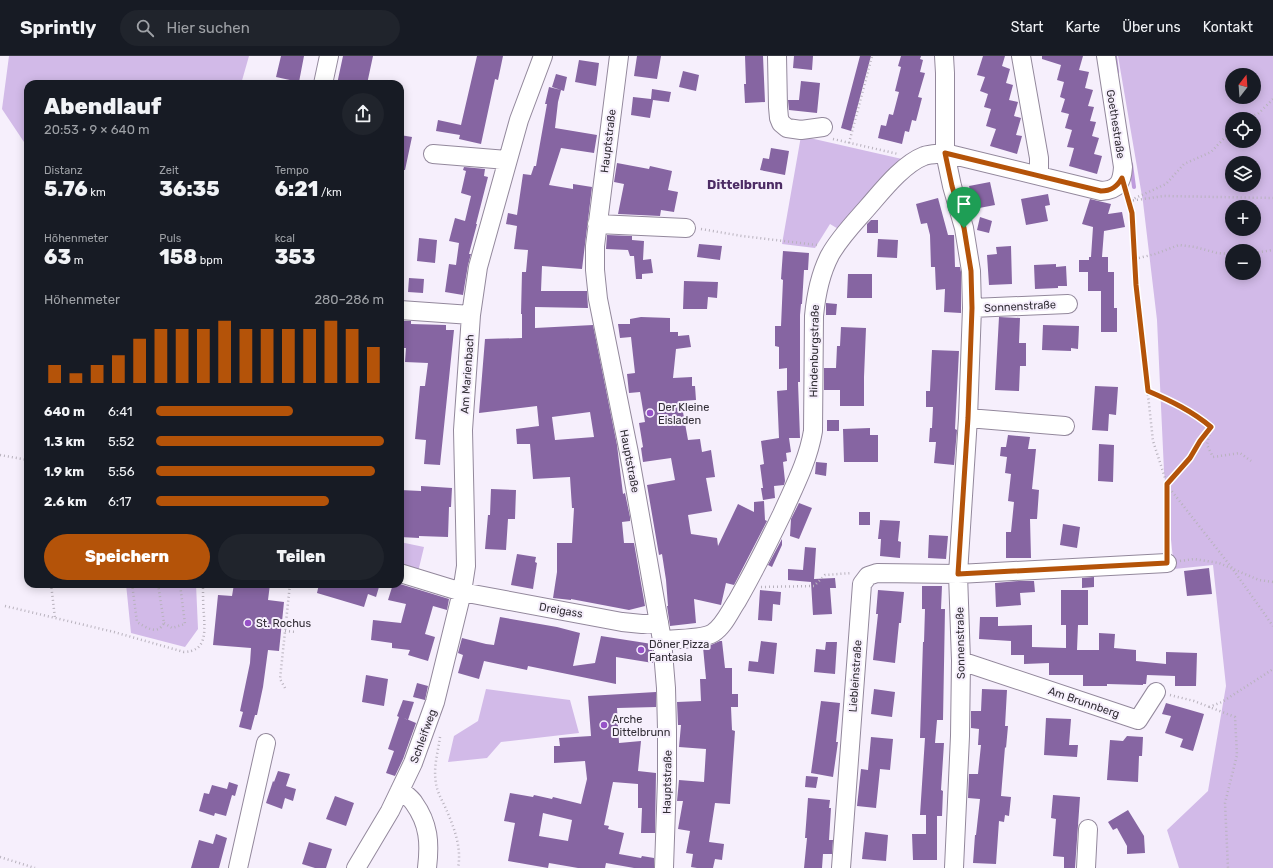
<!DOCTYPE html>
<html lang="de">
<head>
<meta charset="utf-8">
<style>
  body { margin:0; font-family:Rubik,sans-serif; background:#20242c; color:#f1f3f6; height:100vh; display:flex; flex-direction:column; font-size:15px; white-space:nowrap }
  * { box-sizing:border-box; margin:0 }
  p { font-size:13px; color:#9ea1a6 }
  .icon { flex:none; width:22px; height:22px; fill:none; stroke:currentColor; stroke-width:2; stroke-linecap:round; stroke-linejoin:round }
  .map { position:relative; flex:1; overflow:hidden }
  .details { position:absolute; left:24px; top:24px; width:380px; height:508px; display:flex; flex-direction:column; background:#171b24; border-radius:12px; box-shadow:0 2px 10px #0003 }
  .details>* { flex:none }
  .needle { width:26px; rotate:17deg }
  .controls { position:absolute; left:1225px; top:12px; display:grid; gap:8px }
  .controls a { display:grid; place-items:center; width:36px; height:36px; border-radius:50%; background:#171b24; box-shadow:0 2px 10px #0003; font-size:20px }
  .pin { position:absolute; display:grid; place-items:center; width:34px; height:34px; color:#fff; margin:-41px -17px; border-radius:50% 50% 50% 0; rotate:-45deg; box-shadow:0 0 4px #0007 }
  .pin .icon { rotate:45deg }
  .round { display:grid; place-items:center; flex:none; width:42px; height:42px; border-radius:21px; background:#20242c }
  .overview { display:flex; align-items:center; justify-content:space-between; height:68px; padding:0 20px }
  h1 { font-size:22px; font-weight:800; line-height:30px }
  .figures { display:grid; grid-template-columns:repeat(3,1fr); gap:6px; height:68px; padding:4px 20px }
  .figures div { display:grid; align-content:center }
  .figures b { font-size:20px; font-weight:800 }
  .figures small { font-size:11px; font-weight:400 }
  .figures p { font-size:11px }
  .chart { height:112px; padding:8px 20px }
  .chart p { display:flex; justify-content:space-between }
  .chart svg { width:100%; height:72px; margin-top:4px; stroke:#b45309; stroke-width:6 }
  .cta { display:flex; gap:8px; margin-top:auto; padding:8px 20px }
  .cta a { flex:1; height:46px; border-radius:24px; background:#b45309; color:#fff; font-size:16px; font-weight:800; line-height:46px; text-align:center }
  .cta a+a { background:#20242c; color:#f1f3f6 }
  ul { padding:0 20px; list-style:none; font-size:13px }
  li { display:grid; grid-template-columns:64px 48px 1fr; align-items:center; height:30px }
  li i { height:10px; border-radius:5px; background:#b45309 }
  header { display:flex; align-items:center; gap:24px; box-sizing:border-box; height:56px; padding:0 20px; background:#171b24; border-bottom:1px solid #363941 }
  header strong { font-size:19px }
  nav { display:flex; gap:22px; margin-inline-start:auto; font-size:14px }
  .search { width:280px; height:36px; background:#20242c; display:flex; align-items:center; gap:10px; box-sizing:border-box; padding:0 14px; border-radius:22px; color:#9ea1a6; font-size:15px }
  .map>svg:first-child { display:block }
  .green { fill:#d2bae8; fill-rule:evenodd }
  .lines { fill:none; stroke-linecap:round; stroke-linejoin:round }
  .stream { stroke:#bf9cdd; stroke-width:4 }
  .building { fill:#8665a2; fill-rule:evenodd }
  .minor-casing { stroke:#93889c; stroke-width:20 }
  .path { stroke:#b8b2bd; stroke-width:2.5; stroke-dasharray:1 3; stroke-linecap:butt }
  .minor { stroke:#fff; stroke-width:18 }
  .route-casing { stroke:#fff; stroke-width:8 }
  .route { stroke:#b45309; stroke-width:5 }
  .poi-dot { fill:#9652c7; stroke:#f6effc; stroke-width:1.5 }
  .labels { text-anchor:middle; stroke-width:4; stroke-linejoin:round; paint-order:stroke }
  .street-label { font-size:11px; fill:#312d35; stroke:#f6effc }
  .poi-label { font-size:11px; fill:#312d35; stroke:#f6effc; text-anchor:start }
  .quarter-label { font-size:13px; font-weight:bold; fill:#4d2c65; stroke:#f6effc }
</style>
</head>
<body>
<header>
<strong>Sprintly</strong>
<div class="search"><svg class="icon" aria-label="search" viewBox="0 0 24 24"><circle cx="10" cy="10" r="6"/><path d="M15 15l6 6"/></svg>Hier suchen</div>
<nav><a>Start</a><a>Karte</a><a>Über uns</a><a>Kontakt</a></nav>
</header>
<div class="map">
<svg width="1273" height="812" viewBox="0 0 1273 812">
  <rect width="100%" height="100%" fill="#f6effc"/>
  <path class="green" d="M9,0H249L241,28H28V92L2,53Z
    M1118,0H1273V812H1179L1167,774L1208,735L1226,630L1213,509L1174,513L1164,415L1157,264L1143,146ZM1232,19H1254V41H1232ZM1232,63H1254V85H1232ZM1232,107H1254V129H1232ZM1232,151H1254V173H1232ZM1232,195H1254V217H1232Z
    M801,80L902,103L840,174L830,168L815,192L782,188Z
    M400,486L424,491L418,516L400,510Z
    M126,528H196L198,573L185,591L131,577Z
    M486,633L570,644L579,677L501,686L487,702L448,706L454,680L478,665Z"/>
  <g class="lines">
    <path class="stream" d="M1115,0L1117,16
      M1131,108L1134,131"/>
  </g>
  <path class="building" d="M281,0H304L299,26L276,21Z
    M343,0H373L367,28H337Z
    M477,0H503L498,24L495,23L481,88L459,83L460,79L436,75L438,64L461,69Z
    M637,0H661L657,23L634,20Z
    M745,0H763L765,46L745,47L744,28H746Z
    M794,0H813L812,14L793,12Z
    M860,0H871L851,75L841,72Z
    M901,0H921L920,3L923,4L920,16L925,17L918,41L922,42L916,65L912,64L909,76L905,75L902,88L878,82L881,69L886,70L889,58L893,59L899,36L895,35L901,11L898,10Z
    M983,0H1005L1002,10L1010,13L1006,27L1013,29L1009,44L1018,46L1014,60L1021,62L1016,79L1022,80L1017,98L990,90L996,73L986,70L991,53L984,51L988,38L980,35L985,21L977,19Z
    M1042,0H1083L1079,14L1089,16L1085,32L1093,34L1088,50L1094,51L1090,65L1096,66L1092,80L1099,82L1094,98L1102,100L1097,118L1069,110L1074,92L1067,91L1072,74L1065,72L1069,58L1061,56L1065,43L1060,41L1064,26L1057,24L1061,9L1042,3Z
    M579,4L599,7L596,30L575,26Z
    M683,15L699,19L696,35L679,31Z
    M556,18L567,21L564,35L561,34L558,46L555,72L597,79L594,97L561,92L549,129L573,133V128L592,131L582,213L542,210L541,235H587L588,252L535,251V272L593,269L617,389L623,438L625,437L630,461V465L622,466L624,487H634L645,550L629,554L571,543V544L553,542L557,516V487H572L574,452H572L570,421L533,423L530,388H517L516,373L539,370L537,350L479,357L485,283L522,282V258H521L522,216H526L528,194L514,193L517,170L506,168L508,157L517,159L523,118L531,119L534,110H536L547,48H545L549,31L561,34L552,31ZM590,356L594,381L555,384L552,361Z
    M801,25L820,27L817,57L789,54L788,44H799Z
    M652,33L671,36L669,46L653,44L650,62L631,59L633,41L651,43Z
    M400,79L412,81L405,114H400Z
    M771,92L789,95L785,119L760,114L763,102L769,103Z
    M617,107L649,113L650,110L672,115L668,134L678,136L674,156L661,154L660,160L618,158L624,128L614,126Z
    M464,111L485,113L484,120L488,121L476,168H477L469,198H471L468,209L463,239L445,236L449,208L456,209L459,187L449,185L455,162L465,165L471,140L461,137L466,115L463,114Z
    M990,126L995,149L974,153L969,130Z
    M1048,138L1050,149L1045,150L1048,165L1026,169L1021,143Z
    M938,142L948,179H954L955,211H960L961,216V257L944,256L945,233L936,234L935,211H931L930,179L927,167L921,168L916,148Z
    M1090,143L1111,148L1108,158L1122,156L1125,171L1104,175L1102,201H1108V216H1114V252H1117V276H1101V235H1088V216H1079V204H1089V201H1091L1093,171L1082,168Z
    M980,161L992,165L989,177L977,174Z
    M871,164H878V177H867V168Z
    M607,179L632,180V184L644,185L643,204L651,203L653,217L642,218V223H636L634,200H630L628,194L606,193Z
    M419,182L437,184L435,207L417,205Z
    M878,183L898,184L897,202L877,201Z
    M699,188L722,190L720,204L697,201Z
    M1011,190L1012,228L989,229L987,199L997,198L996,191Z
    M783,195L809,197L808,214H804L802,248H801L800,259V326H798L800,382H789L791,396L786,397L787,405L783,406L785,425L784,429L774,430L775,442L763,444L761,432H763L760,409L764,408L761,385L779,382L777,335L787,334V312L779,313V291L775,290V270H781L783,224L781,223Z
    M1056,208V211L1066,210L1067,230H1058V232L1035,233L1034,209Z
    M848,218H872V242H847Z
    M409,222L424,223L423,237L408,236Z
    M684,225L718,226L717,242L708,241L707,253H683Z
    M826,247L837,248L836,259H826Z
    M641,261L670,262V276H678V280L689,279L691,291L676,293L673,322L692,321V330H695L696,344L681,345L688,384L700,383L702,396L711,394L715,421L706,422L712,455L688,459L691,478L717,482L718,490L738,448L754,456V446L764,445L765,464L767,465L734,529L726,527L721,549L694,543L696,567L670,570L667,550H668L666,524L662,498L659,499L647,429L675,424L671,402L643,406L641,392L643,391L639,367L645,366L640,336L629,337L627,318L635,317L631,281L620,282L618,268H630V263Z
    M999,261L1020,262L1019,287H1026V310H1020L1019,335L995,334Z
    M400,265H411V268L446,269V274H454L440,409L424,408L426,384L415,383L420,330H425L428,307L405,306L406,292H400Z
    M1043,269L1079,270L1078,293L1071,292V295L1042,294Z
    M841,271L866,272L864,321V350H840V334H824V312H836L837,290H840Z
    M932,294L959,295L955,373L957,374L954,409L934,407L936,386H929L930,372H932L933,351H926V335H930Z
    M1095,330L1118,331L1116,359L1109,358L1108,375L1092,374Z
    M827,364H839V375H827Z
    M870,372V379H878V406H844L843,373Z
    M1008,379L1030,381L1028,393H1036L1032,433L1039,434L1037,463H1030L1031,502H1006V476H1011L1014,446L1008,445L1011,418L1005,417L1007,401L1000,400L1001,391H1006Z
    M1099,388L1114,389L1113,426L1098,425Z
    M816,406L827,407L826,420L815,418Z
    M421,430L452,432L451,451H449L448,481L419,480V482L400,481V434L421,435Z
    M491,433L516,434L515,463H508L506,494L485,493L488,459H490Z
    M799,447L812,452L799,483L790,480L791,463Z
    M859,456H870V469H859Z
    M880,464L900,465L898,485L901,486L900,502L880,500L881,483H878Z
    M1063,468L1080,471L1077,492L1060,489Z
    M929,479L948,480L946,503L928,502Z
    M782,483V489L772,511L768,509Z
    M805,491L816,492L814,523L835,522L836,532H830L832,558L813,559L811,526L788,524V513L803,514Z
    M517,498L536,501L535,506L537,507L533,533L511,529Z
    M1209,512L1212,538L1187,540L1184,515Z
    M1094,521V531L1082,532V522Z
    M1019,525H1034L1035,536L1020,537L1021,549L996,551L995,527Z
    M234,528H270L268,544L284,546L279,595L268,594L263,631L257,659H255L251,674L239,671L243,656L240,655L250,607L251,592L213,589L218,539L232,540Z
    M319,528H371V529L379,531L376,541L368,538L364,551L317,537Z
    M393,528H400L449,543L447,554L433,550L425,578L435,581L428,605L408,599L410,594L392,592V587L371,584L373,564L401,567L406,548L388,544Z
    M922,530H942L941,553H945L943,664H937L935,687H944L941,734L943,735L942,760H937V804H913L912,778H926V759H920L925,682H920L923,586H924L925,553H922Z
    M760,534L781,536L780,549L773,548L772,565L758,564Z
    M878,534L904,536L901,567H899L895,607L873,604L878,558H876Z
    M1061,534H1088V569H1078L1077,594H1099V577L1115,578L1114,592L1136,594V605L1166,608V596L1197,597L1196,630H1175V620L1147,619L1146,628H1143V629L1107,628V630H1083V619H1049V607L1024,608V599H1011V585L979,583L980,561H998V570L1032,569V591L1066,592V569H1061Z
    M500,561L557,571L580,577L573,610L595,607L601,580L652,588L653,607L616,601V628L528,610L527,614L484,605L479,623L458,617L463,599L458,597L462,582L486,588L494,589Z
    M720,585H722L725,612H732V638H738V651H731L732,674L735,675L730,748L715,747L709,786L724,788L722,804L715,803L713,812H697L691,811L693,798L686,797L690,775L678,773L683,745H677L679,724L704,726L706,693L679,691L681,669H678L677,646L701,645L700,623H706L703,591L711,589Z
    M761,585L777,587L774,618L748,615L749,605L758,606Z
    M826,586H837L835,618L814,616L816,593L825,594Z
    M366,619L388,623L384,650L362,646Z
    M417,627L428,630L425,644L413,641Z
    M874,633L895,636L892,661L871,658Z
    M982,633L1007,634L1005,670H1008L1006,692L1005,691L1001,740L1011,741L1009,760L1005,759L1004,766L999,765L996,808L973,807L975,779H976L980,743L968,742L969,718H978L981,689H978L979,673L971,672V655H981Z
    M656,636V651L617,652L619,687L641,685L638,715L656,717L655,777H641L642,752H638V728L613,726L604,769L609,770L608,773L624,777L619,798L641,802L642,800L654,802V812H634L606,807L605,812H578L549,807L548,812L508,805L515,767L504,765L510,737L533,741L534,739L552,743L553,741L581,748L587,723L585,705L554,707V690H560L559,682L591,680L588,640ZM543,757L572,764L568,785L539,780Z
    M403,644L414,646L408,664L404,662L416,667L403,703L395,720L386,717L394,695L388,693L399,661L397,660Z
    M821,645L840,647L836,686H838L833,721L811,717Z
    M1166,647L1204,658L1193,695L1180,691L1183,683L1165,677L1171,660L1162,658Z
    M1046,662L1071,663L1069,689H1078L1077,701L1044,699Z
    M1127,680L1143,681L1142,700H1139L1138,726L1107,724L1110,684L1123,685Z
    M871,681L893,683L890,714L880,713L876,752L857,750L861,713L868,714Z
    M278,715L290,718L286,730L296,733L293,745L285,742L282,753L266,747L273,725L274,726Z
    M806,720L818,721L816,732L805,731Z
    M229,726L238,729L235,740L232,739L226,760L215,757L214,760L199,755L204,737L209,738L212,729L227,733Z
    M1053,739L1080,741L1075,812H1064V801L1053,800L1056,763L1051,762Z
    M335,740L354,747L346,770L326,763Z
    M808,742L830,744L829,752H831L829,784H833L832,798H823L822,812H804L807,782H805Z
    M1128,754L1144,780L1145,797L1127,798V790L1117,772L1113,774L1108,766Z
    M865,776L888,779L886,805L862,803Z
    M216,778L227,782L219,812H191L199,784L213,788Z
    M309,786L332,793L326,812H315L302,808Z"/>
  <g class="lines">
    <g class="minor-casing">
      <path id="minor" d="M619,0L595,190V214L598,243L629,397L662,584L666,632L667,674V723L664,812
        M777,0L778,51L779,62L781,67L787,72L801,74L823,71
        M944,0L945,17V97L952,130L964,172L971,215L972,252L968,362L958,518L961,605L960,680L954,812
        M1021,0L1039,102V120
        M323,28L329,0
        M433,98L507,104
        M597,168L686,172
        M972,252L1068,248
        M400,254L471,259
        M968,362L1065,370
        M400,517L462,536L622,566L642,568L659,566
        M662,584C674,583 704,583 713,577C724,570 730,555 737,545C753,517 768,487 782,458C794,431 808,405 813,375L814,260C816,239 820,218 830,199C840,181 855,166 868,151C882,135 903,108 924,100C930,98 938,98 945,97L1101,135C1118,134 1122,127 1123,111L1106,0
        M961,605L1138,664L1156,636
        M400,734C405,738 411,742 414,747C429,768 430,787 427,812
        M238,812L266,687
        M356,812L390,755L413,707L435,646L462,536L466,510L463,374L471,259L478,211L519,64L543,0
        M841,812L862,528L868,520L877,517L958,518L1167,507
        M1086,812L1088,773"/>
    </g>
    <path class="path" d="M1243,63L1258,58L1273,43
      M833,83L898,98
      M849,87L872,0
      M1127,140L1132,157L1136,229L1153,385L1167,428V493
      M1131,144L1166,128L1184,108L1211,96L1232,74
      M1129,145L1164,140L1273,142
      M701,173L742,180L817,189L818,190
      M1254,197L1273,194
      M1135,203L1155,198L1179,189L1195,191L1217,197L1232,198
      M1148,335C1171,345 1192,354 1211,371
      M1211,371L1207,389L1213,401L1240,397L1251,405
      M0,399L28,404
      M1167,428L1190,402L1200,385L1211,372
      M1167,429L1232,512L1273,570
      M1180,505L1194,503L1219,507L1259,524L1273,526
      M51,528L55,562
      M132,528L137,566C146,571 157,580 164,567L158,528
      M761,531L814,530L825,519L852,517
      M5,550L114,576L184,596C206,595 205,578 204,560C203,550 203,539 203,528
      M164,567L172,572L185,568L180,528
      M285,575L296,576
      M285,632L280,623L290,528
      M1170,639L1194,645L1235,661L1237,699L1225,747L1228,812
      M1209,651L1222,646L1267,617L1273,613
      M440,681C438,696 433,712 436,727C437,736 442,744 446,753C454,771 462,792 458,812
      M0,801L35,812"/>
    <use href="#minor" class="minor"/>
  </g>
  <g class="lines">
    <g class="route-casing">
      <path id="route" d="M945,97L1101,135C1111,135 1117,131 1122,122L1132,157L1136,229L1148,335C1171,345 1192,355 1211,371L1200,385L1190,402L1167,428V507L958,518L968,362L972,252L971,215L964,172L952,130Z"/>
    </g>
    <use href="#route" class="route"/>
  </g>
  <g class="poi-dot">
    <circle cx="650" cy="357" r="4"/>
    <circle cx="248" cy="567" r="4"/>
    <circle cx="641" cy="594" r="4"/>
    <circle cx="604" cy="669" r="4"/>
  </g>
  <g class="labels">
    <g class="street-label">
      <text transform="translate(1116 68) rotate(81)" y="4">Goethestraße</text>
      <text transform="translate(608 85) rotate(-83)" y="4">Hauptstraße</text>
      <text transform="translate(1020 250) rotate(-3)" y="4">Sonnenstraße</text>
      <text transform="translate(814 295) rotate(-89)" y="4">Hindenburgstraße</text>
      <text transform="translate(467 318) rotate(-86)" y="4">Am Marienbach</text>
      <text transform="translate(630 405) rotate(79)" y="4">Hauptstraße</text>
      <text transform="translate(561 554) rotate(10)" y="4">Dreigass</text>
      <text transform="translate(960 587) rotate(-91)" y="4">Sonnenstraße</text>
      <text transform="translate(855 620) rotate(-86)" y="4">Liebleinstraße</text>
      <text transform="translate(1084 646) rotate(19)" y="4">Am Brunnberg</text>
      <text transform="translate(423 680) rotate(-70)" y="4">Schleifweg</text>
      <text transform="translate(667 726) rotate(-89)" y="4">Hauptstraße</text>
    </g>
    <g class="poi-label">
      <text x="658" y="355">Der Kleine<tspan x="658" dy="13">Eisladen</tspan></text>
      <text x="256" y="571">St. Rochus</text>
      <text x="649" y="592">Döner Pizza<tspan x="649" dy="13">Fantasia</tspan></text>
      <text x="612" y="667">Arche<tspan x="612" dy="13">Dittelbrunn</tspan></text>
    </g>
    <g class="quarter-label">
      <text x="745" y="133">Dittelbrunn</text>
    </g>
  </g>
</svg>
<div class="controls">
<a><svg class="needle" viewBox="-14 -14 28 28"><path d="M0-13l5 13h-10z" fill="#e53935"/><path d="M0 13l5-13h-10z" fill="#9ea1a6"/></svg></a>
<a><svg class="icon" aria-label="locate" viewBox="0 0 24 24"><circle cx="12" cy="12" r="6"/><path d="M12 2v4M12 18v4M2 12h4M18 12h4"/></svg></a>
<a><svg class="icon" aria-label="layers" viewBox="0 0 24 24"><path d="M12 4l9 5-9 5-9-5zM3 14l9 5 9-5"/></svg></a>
<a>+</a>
<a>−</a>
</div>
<div class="pin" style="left:964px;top:172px;background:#1e9e55"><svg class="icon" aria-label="arrive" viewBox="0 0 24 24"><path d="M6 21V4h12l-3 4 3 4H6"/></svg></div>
<section class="details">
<div class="overview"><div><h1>Abendlauf</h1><p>20:53 · 9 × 640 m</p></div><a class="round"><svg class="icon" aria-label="share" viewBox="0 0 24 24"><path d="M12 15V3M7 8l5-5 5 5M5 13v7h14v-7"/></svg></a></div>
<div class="figures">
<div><p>Distanz</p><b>5.76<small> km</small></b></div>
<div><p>Zeit</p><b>36:35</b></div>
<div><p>Tempo</p><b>6:21<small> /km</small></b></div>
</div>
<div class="figures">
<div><p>Höhenmeter</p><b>63<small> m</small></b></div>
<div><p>Puls</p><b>158<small> bpm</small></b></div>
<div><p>kcal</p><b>353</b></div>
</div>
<div class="chart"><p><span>Höhenmeter</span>280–286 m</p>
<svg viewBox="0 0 160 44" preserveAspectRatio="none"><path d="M5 44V33M15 44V38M25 44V33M35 44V27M45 44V17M55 44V11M65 44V11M75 44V11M85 44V6M95 44V11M105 44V11M115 44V11M125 44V11M135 44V6M145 44V11M155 44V22"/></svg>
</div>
<ul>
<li><b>640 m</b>6:41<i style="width:60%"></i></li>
<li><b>1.3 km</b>5:52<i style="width:100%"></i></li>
<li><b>1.9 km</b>5:56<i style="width:96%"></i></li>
<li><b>2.6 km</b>6:17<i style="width:76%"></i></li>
</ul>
<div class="cta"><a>Speichern</a><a>Teilen</a></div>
</section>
</div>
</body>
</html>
